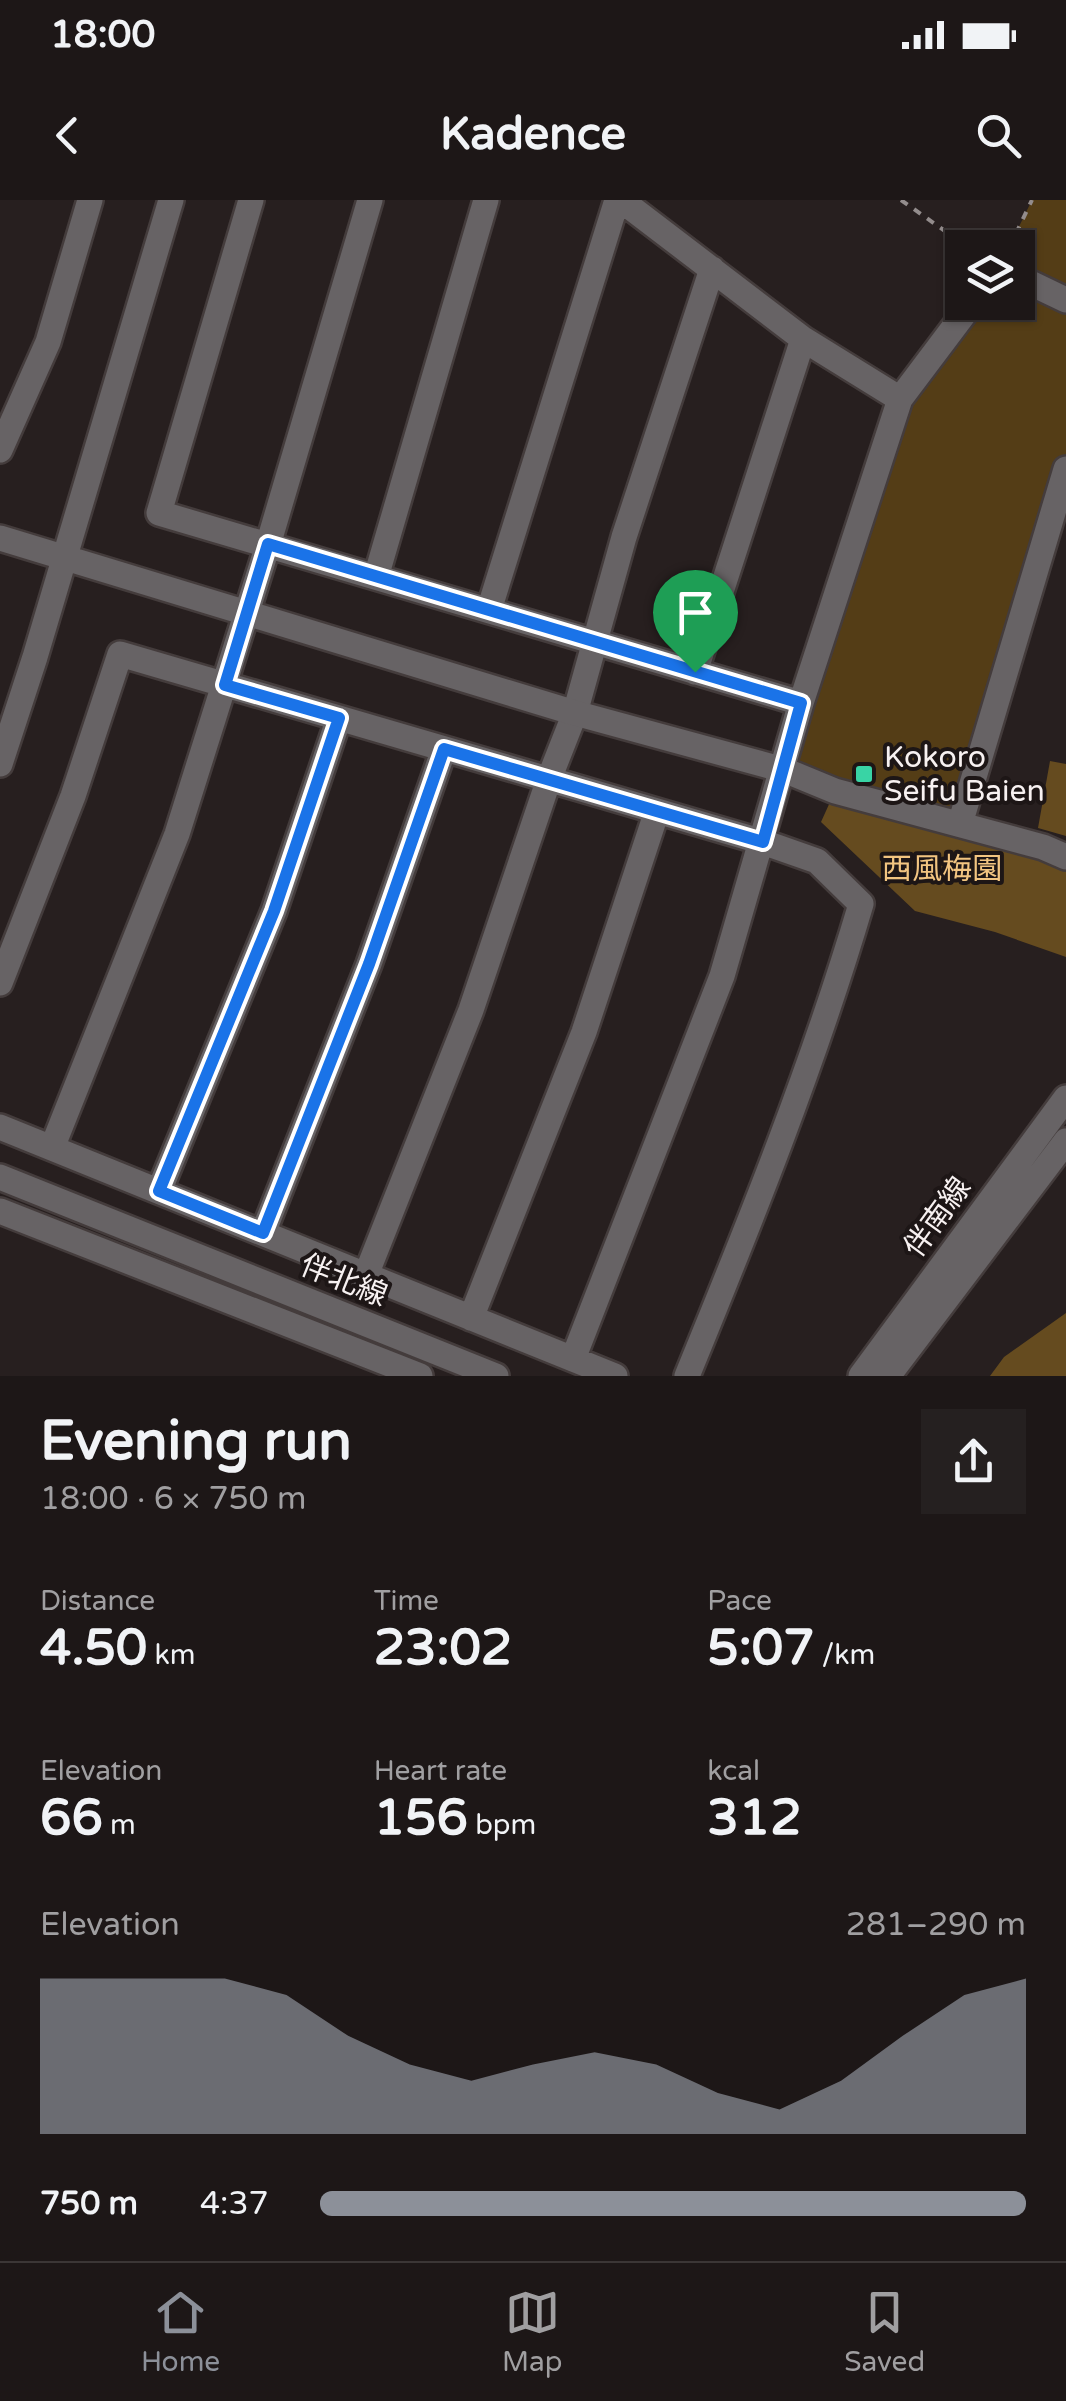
<!DOCTYPE html>
<html lang="en">
<head>
<meta charset="utf-8">
<style>
  body { margin:0; font-family:"Varela Round","Noto Sans JP",sans-serif; background:#252020; color:#f1f3f6; height:100vh; display:flex; flex-direction:column; font-size:38px; white-space:nowrap }
  * { box-sizing:border-box; margin:0 }
  p { font-size:32px; color:#a09fa1 }
  .icon { flex:none; width:55px; height:55px; fill:none; stroke:currentColor; stroke-width:2; stroke-linecap:round; stroke-linejoin:round }
  .map { position:relative; height:1176px; overflow:hidden }
  .side { display:flex; flex-direction:column; background:#1d1717; flex:1 }
  .side>* { flex:none }
  .tools { position:absolute; left:945px; top:30px; display:grid; gap:20px }
  .tools a { display:grid; place-items:center; width:90px; height:90px; border-radius:0px; background:#1d1717; box-shadow:0 2px 8px #0004,0 0 0 2px #3b3636; font-size:50px }
  .pin { position:absolute; display:grid; place-items:center; width:85px; height:85px; color:#fff; margin:-102px -42px; border-radius:50% 50% 50% 0; rotate:-45deg; box-shadow:0 0 10px #0007 }
  .pin .icon { rotate:45deg }
  .round { display:grid; place-items:center; flex:none; width:105px; height:105px; border-radius:0px; background:#252020 }
  .headline { display:flex; align-items:center; justify-content:space-between; height:170px; padding:0 40px }
  h1 { font-size:55px; font-weight:700; line-height:75px }
  .figures { display:grid; grid-template-columns:repeat(3,1fr); gap:15px; height:170px; padding:10px 40px }
  .figures div { display:grid; align-content:center }
  .figures b { font-size:50px; font-weight:700 }
  .figures small { font-size:28px; font-weight:400 }
  .figures p { font-size:28px }
  .chart { height:280px; padding:20px 40px }
  .chart p { display:flex; justify-content:space-between }
  .chart svg { width:100%; height:180px; margin-top:10px; fill:#8c9099; opacity:.7 }
  ul { padding:0 40px; list-style:none; font-size:32px }
  li { display:grid; grid-template-columns:160px 120px 1fr; align-items:center; height:75px }
  li i { height:25px; border-radius:12px; background:#8c9099 }
  .status { display:flex; justify-content:space-between; align-items:center; height:70px; padding:0 50px; background:#1d1717; direction:ltr }
  .status svg { height:28px; fill:currentColor }
  header { display:flex; justify-content:space-between; align-items:center; height:130px; padding:0 40px; background:#1d1717; font-size:45px; font-weight:700 }
  .menu { display:flex; justify-content:space-around; align-items:center; height:140px; border-top:2px solid #3b3636; background:#1d1717; font-size:28px; color:#a09fa1 }
  .menu a { display:grid; justify-items:center; gap:5px }
  .menu .on { color:#8c9099 }
  .map>svg:first-child { display:block }
  .green { fill:#543d16 }
  .forest { fill:#654b1f }
  .lines { fill:none; stroke-linecap:round; stroke-linejoin:round }
  .minor-casing { stroke:#443c3c; stroke-width:30 }
  .tertiary-casing { stroke:#443c3c; stroke-width:30 }
  .path { stroke:#938c8c; stroke-width:4; stroke-dasharray:8 8; stroke-linecap:butt }
  .minor { stroke:#676365; stroke-width:25 }
  .tertiary { stroke:#676365; stroke-width:25 }
  .route-casing { stroke:#fff; stroke-width:20 }
  .route { stroke:#1a73e8; stroke-width:12 }
  .poi-dot { fill:#39d4a5; stroke:#1d1616; stroke-width:4 }
  .labels { text-anchor:middle; stroke-width:8; stroke-linejoin:round; paint-order:stroke }
  .poi-label { font-size:30px; fill:#f7f1f1; stroke:#1d1616; text-anchor:start }
  .park-label { font-size:30px; fill:#f2c581; stroke:#1d1616 }
  .street-label { font-size:30px; fill:#f7f1f1; stroke:#1d1616 }
</style>
</head>
<body>
<div class="status"><b>18:00</b><svg viewBox="0 0 49 12"><path d="M0 12V9h3v3zM5 12V6h3v6zM10 12V3h3v9zM15 12V0h3v12zM26 1h20v11H26zM47 4h2v5h-2z"/></svg></div>
<header><svg class="icon" aria-label="back" viewBox="0 0 24 24"><path d="M15 5l-7 7 7 7"/></svg>Kadence<svg class="icon" aria-label="search" viewBox="0 0 24 24"><circle cx="10" cy="10" r="6"/><path d="M15 15l6 6"/></svg></header>
<div class="map">
<svg width="1066" height="1176" viewBox="0 0 1066 1176">
  <rect width="100%" height="100%" fill="#271f1f"/>
  <path class="green" d="M1032,0H1066V269L960,624L784,570L900,199L973,103L1018,102V48L1009,47Z"/>
  <path class="forest" d="M1050,561L1066,564V636L1038,628Z
    M835,591L1066,657V757L995,732L915,711L821,622Z
    M1066,1113V1176H990L1004,1157Z"/>
  <g class="lines">
    <g class="minor-casing">
      <path id="minor" d="M251,0L159,313L801,503
        M621,0L803,139L900,199
        M1018,77L1066,100
        M0,250L48,142L90,0
        M376,377L486,0
        M489,410L617,0
        M695,472L803,139
        M0,783L73,596L120,454L763,642L817,661L861,704C813,866 751,1020 687,1176
        M0,927L615,1176
        M52,948L177,634L268,345L370,0
        M159,991L274,711L339,518
        M263,1033L369,764L444,549
        M366,1075L471,810L549,579L575,513L624,337L712,69
        M471,1118L584,832L657,611
        M573,1159L722,776L801,503L900,199L973,102"/>
    </g>
    <g class="tertiary-casing">
      <path id="tertiary" d="M0,338L575,513L784,570L835,591L1043,647L1066,657
        M0,564L35,457L171,0
        M960,624L1066,269
        M0,977L496,1176
        M0,1011L420,1176
        M861,1176L1066,898
        M888,1176L1066,941"/>
    </g>
    <path class="path" d="M901,0L969,48
      M1009,48L1032,0"/>
    <use href="#minor" class="minor"/>
    <use href="#tertiary" class="tertiary"/>
  </g>
  <g class="lines">
    <g class="route-casing">
      <path id="route" d="M268,344L801,503L763,642L444,549L369,764L263,1033L159,991L274,711L339,518L225,485Z"/>
    </g>
    <use href="#route" class="route"/>
  </g>
  <rect class="poi-dot" x="854" y="564" width="20" height="20" rx="5"/>
  <g class="labels">
    <g class="poi-label">
      <text x="884" y="567">Kokoro<tspan x="884" dy="34">Seifu Baien</tspan></text>
    </g>
    <g class="park-label">
      <text x="942" y="679">西風梅園</text>
    </g>
    <g class="street-label">
      <text transform="translate(937 1017) rotate(-54)" y="10">伴南線</text>
      <text transform="translate(344 1080) rotate(22)" y="10">伴北線</text>
    </g>
  </g>
</svg>
<div class="tools">
<a><svg class="icon" aria-label="layers" viewBox="0 0 24 24"><path d="M12 4l9 5-9 5-9-5zM3 14l9 5 9-5"/></svg></a>
</div>
<div class="pin" style="left:695px;top:472px;background:#1e9e55"><svg class="icon" aria-label="arrive" viewBox="0 0 24 24"><path d="M6 21V4h12l-3 4 3 4H6"/></svg></div>
</div>
<section class="side">
<div class="headline"><div><h1>Evening run</h1><p>18:00 · 6 × 750 m</p></div><a class="round"><svg class="icon" aria-label="share" viewBox="0 0 24 24"><path d="M12 15V3M7 8l5-5 5 5M5 13v7h14v-7"/></svg></a></div>
<div class="figures">
<div><p>Distance</p><b>4.50<small> km</small></b></div>
<div><p>Time</p><b>23:02</b></div>
<div><p>Pace</p><b>5:07<small> /km</small></b></div>
</div>
<div class="figures">
<div><p>Elevation</p><b>66<small> m</small></b></div>
<div><p>Heart rate</p><b>156<small> bpm</small></b></div>
<div><p>kcal</p><b>312</b></div>
</div>
<div class="chart"><p><span>Elevation</span>281–290 m</p>
<svg viewBox="0 0 160 44" preserveAspectRatio="none"><path d="M0 44V6L10 6L20 6L30 6L40 10L50 20L60 27L70 31L80 27L90 24L100 27L110 34L120 38L130 31L140 20L150 10L160 6V44z"/></svg>
</div>
<ul>
<li><b>750 m</b>4:37<i style="width:100%"></i></li>
</ul>
</section>
<nav class="menu">
<a class="on"><svg class="icon" aria-label="home" viewBox="0 0 24 24"><path d="M3 11l9-7 9 7M6 9v11h12V9"/></svg>Home</a>
<a><svg class="icon" aria-label="map" viewBox="0 0 24 24"><path d="M3 6l6-2 6 2 6-2v14l-6 2-6-2-6 2zM9 4v14M15 6v14"/></svg>Map</a>
<a><svg class="icon" aria-label="saved" viewBox="0 0 24 24"><path d="M7 4h10v16l-5-4-5 4z"/></svg>Saved</a>
</nav>
</body>
</html>
